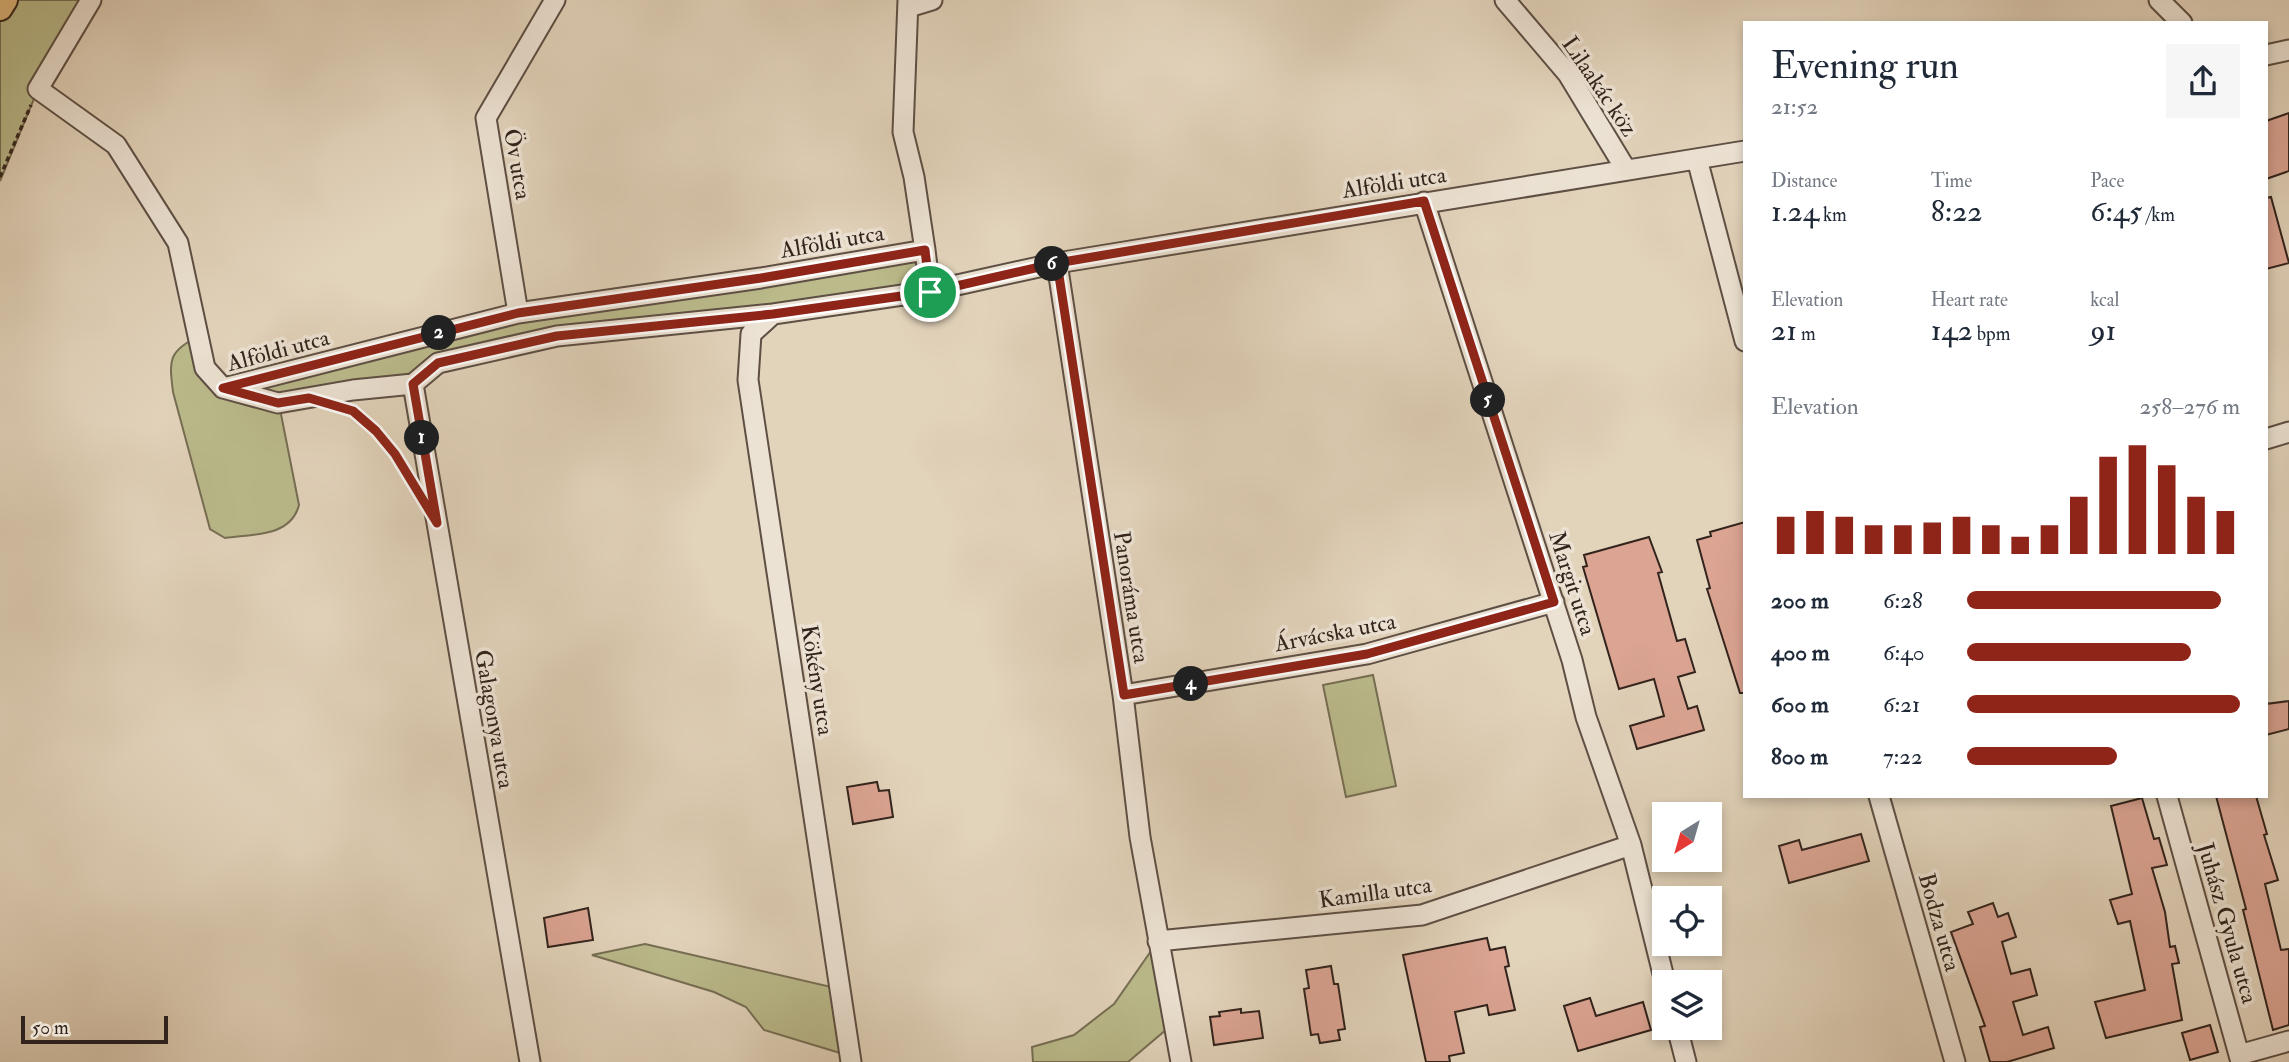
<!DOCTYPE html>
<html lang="en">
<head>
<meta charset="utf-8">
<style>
  body { margin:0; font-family:"IM FELL Double Pica",serif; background:#f6f6f7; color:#1f2937; height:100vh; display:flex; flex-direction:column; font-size:26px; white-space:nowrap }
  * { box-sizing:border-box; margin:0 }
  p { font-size:23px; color:#747a83 }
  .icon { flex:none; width:38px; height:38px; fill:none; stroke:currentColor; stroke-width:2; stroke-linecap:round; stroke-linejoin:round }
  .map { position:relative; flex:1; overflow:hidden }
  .drawer { position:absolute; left:1743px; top:21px; width:525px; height:777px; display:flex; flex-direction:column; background:#fff; border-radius:0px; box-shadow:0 4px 10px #0003 }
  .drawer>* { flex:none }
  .needle { width:46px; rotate:217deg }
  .buttons { position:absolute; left:1652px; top:802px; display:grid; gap:14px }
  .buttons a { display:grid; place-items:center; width:70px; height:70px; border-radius:0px; background:#fff; box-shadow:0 4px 10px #0003; font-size:35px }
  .scale { position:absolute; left:21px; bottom:18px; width:147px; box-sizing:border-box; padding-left:7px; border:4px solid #32231c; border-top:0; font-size:19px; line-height:24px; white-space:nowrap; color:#32231c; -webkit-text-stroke:5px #ece2d3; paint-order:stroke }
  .pin { position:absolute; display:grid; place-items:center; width:60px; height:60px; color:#fff; margin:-30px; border:4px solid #fff; border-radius:50%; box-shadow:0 2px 7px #0007 }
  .km { position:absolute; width:35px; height:35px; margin:-18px; border-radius:50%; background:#222; color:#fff; font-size:19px; line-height:35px; text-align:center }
  .round { display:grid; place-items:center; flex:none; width:74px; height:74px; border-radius:0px; background:#f6f6f7 }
  .overview { display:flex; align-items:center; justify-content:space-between; height:119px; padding:0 28px }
  h1 { font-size:38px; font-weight:600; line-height:52px }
  .stats { display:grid; grid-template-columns:repeat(3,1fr); gap:10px; height:119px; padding:7px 28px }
  .stats div { display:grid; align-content:center }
  .stats b { font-size:30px; font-weight:600 }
  .stats small { font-size:19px; font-weight:400 }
  .stats p { font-size:19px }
  .chart { height:196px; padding:14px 28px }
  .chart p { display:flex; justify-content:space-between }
  .chart svg { width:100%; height:126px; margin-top:7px; stroke:#8f2418; stroke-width:6 }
  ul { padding:0 28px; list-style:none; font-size:23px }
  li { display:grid; grid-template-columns:112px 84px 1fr; align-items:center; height:52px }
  li i { height:18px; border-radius:9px; background:#8f2418 }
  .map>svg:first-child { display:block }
  .green { fill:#baba8b; stroke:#766e54; stroke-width:2 }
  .building { fill:#dba493; stroke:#32231c; stroke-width:2 }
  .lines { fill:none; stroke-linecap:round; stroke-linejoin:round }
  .minor-casing { stroke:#5e4f44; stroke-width:23 }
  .major-casing { stroke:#32231c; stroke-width:28 }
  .path { stroke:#32231c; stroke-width:3.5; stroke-dasharray:5 3.5; stroke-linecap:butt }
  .minor { stroke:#ece2d3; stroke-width:19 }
  .major { stroke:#e1ba7e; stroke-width:24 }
  .route-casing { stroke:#fff; stroke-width:14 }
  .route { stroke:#8f2418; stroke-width:9 }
  .labels { text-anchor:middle; stroke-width:7; stroke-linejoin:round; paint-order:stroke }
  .street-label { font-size:23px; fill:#32231c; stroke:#ece2d3 }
</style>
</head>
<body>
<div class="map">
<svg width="2289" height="1062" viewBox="0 0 2289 1062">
  <rect width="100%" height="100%" fill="#e2d3bb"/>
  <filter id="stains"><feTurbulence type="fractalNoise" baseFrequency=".00286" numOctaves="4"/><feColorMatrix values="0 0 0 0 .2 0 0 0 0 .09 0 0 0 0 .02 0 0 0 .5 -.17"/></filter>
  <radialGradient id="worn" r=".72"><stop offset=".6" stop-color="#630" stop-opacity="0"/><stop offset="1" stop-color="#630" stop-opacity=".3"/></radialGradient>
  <path class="green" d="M0,0H91L38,89L0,181Z
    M925,250L930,291L500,347L413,384L279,404L299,505C291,537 253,534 225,538L210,529L173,392C169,359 168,353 198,336L223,388L518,313Z
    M1373,675L1396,786L1346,797L1323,685Z
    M1158,941L1174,1023L1128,1062H1033L1032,1047L1074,1035L1114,1004Z
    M645,944L840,989L850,1056L764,1030L746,1007L714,992L592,955Z"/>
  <path class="building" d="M2289,113V171L2266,179V121Z
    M2271,197L2289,263L2266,269V198Z
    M1745,522V693H1740L1707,589L1710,588L1697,540L1711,536L1710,532Z
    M1649,537L1662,572L1658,573L1677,641L1685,639L1695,672L1678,677L1688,709L1697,706L1704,730L1637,749L1630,726L1664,716L1654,679L1619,689L1583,567L1587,566L1584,555Z
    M2289,701V729L2266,735V704Z
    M877,782L879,791L889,790L893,817L853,824L847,787Z
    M2216,796H2256L2267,834L2264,835L2278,880L2265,884L2281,950L2289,949V1025L2273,1030L2243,910L2246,909Z
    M2142,798L2154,839L2159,838L2167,865L2152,868L2165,912L2170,947L2175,946L2179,963L2172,964L2182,1020L2106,1038L2095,1002L2145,990L2130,921L2118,924L2110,900L2132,894L2111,806Z
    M1861,834L1869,861L1789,883L1779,846L1799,840L1802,850Z
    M1993,903L1998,917L2008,913L2016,937L2002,942L2011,974L2030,969L2037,995L2013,1002L2023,1035L2048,1027L2054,1048L2007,1062H1990L1980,1027L1985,1026L1951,932L1973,924L1968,912Z
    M588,908L593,940L548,947L544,918Z
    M1487,938L1490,950L1505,947L1509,966L1505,967L1515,1010L1489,1015L1487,1005L1455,1012L1464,1053L1449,1056L1450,1062H1426L1403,955Z
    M1331,966L1334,984H1338L1345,1029L1338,1030L1340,1040L1320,1043L1318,1034L1311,1035L1304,989L1309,988L1306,970Z
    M1590,998L1596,1016L1643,1002L1651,1030L1578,1051L1564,1006Z
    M1241,1009V1013L1259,1011L1263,1038L1214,1045L1210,1017L1220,1016L1219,1012Z
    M2210,1025L2218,1052L2190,1060L2182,1033Z"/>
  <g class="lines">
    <g class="minor-casing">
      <path id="minor" d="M91,0L38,89L116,145L178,243L205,368L223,388
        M908,0L903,132L914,177L925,250
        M1505,0L1568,74L1625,168
        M2159,0L2182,23
        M909,7L932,0
        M2266,55L2289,50
        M1697,159L1745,341
        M1424,202L1572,660L1586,717L1631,845L1665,982
        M1057,263L1123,695L1140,837L1181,1062
        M518,313L486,118L555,0
        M773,314L751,334L748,380L851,1062
        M413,384L530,1062
        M223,388L278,403L353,390L413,384L438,363L557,336L773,314L930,291L1057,263L1745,151
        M224,388L518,313L761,278L925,250L930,291
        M2266,439L2289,432
        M1123,695L1367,654L1554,602
        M1879,796L1955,1062
        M2167,796L2241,1062
        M1158,941L1422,915L1631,845
        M1677,1027L1686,1062
        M2239,1055L2289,1041"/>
    </g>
    <g class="major-casing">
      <path id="major" d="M0,8L5,0"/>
    </g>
    <path class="path" d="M0,177L31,105
      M350,410L376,431L409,476"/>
    <use href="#minor" class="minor"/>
    <use href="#major" class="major"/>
  </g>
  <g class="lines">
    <g class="route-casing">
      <path id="route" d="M930,292L773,314L557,336L438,363L413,384L437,523L395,454L376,431L353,411L309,398L278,403L223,388L518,313L761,278L925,250L930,292L1057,263L1124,695L1367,654L1554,602L1424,201L1057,263L930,292"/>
    </g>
    <use href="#route" class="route"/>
  </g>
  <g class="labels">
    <g class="street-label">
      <text transform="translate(1600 86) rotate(56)" y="8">Lilaakác köz</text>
      <text transform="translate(518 164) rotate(80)" y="8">Öv utca</text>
      <text transform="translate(1394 182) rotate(-9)" y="8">Alföldi utca</text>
      <text transform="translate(832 241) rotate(-10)" y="8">Alföldi utca</text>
      <text transform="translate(278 350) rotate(-15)" y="8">Alföldi utca</text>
      <text transform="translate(1573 583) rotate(72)" y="8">Margit utca</text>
      <text transform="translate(1132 597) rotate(81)" y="8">Panoráma utca</text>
      <text transform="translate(1335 632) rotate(-11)" y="8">Árvácska utca</text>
      <text transform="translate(818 680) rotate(81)" y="8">Kökény utca</text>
      <text transform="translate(495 719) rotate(80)" y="8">Galagonya utca</text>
      <text transform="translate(1375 892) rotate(-8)" y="8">Kamilla utca</text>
      <text transform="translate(1940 922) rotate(74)" y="8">Bodza utca</text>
      <text transform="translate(2228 923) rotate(74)" y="8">Juhász Gyula utca</text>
    </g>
  </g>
  <rect width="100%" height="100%" filter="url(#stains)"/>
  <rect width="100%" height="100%" fill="url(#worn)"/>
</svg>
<div class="buttons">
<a><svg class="needle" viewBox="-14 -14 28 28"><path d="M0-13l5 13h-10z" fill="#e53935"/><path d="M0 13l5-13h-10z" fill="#747a83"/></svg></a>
<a><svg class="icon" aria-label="locate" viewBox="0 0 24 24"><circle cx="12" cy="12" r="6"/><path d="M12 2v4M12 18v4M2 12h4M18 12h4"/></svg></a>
<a><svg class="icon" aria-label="layers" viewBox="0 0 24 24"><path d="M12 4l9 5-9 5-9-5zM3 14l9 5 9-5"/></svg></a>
</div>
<div class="scale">50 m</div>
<div class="pin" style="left:930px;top:292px;background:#1e9e55"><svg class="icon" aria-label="arrive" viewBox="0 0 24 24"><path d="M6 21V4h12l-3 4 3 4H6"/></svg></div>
<b class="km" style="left:422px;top:438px">1</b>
<b class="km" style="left:439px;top:333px">2</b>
<b class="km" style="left:1191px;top:684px">4</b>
<b class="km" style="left:1488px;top:400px">5</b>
<b class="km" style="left:1052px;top:264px">6</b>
<section class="drawer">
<div class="overview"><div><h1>Evening run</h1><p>21:52</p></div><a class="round"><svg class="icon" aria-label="share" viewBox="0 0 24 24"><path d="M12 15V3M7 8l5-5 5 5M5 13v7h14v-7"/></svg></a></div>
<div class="stats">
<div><p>Distance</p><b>1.24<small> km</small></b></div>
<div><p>Time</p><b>8:22</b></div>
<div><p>Pace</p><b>6:45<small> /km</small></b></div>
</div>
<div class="stats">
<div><p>Elevation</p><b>21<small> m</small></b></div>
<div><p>Heart rate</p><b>142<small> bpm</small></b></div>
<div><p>kcal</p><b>91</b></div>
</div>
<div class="chart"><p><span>Elevation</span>258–276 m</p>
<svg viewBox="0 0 160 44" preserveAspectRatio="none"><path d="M5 44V31M15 44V29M25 44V31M35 44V34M45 44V34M55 44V33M65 44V31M75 44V34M85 44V38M95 44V34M105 44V24M115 44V10M125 44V6M135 44V13M145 44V24M155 44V29"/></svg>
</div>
<ul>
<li><b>200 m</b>6:28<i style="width:93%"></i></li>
<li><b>400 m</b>6:40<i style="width:82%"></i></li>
<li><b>600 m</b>6:21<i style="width:100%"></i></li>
<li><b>800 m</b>7:22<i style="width:55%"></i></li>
</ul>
</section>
</div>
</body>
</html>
